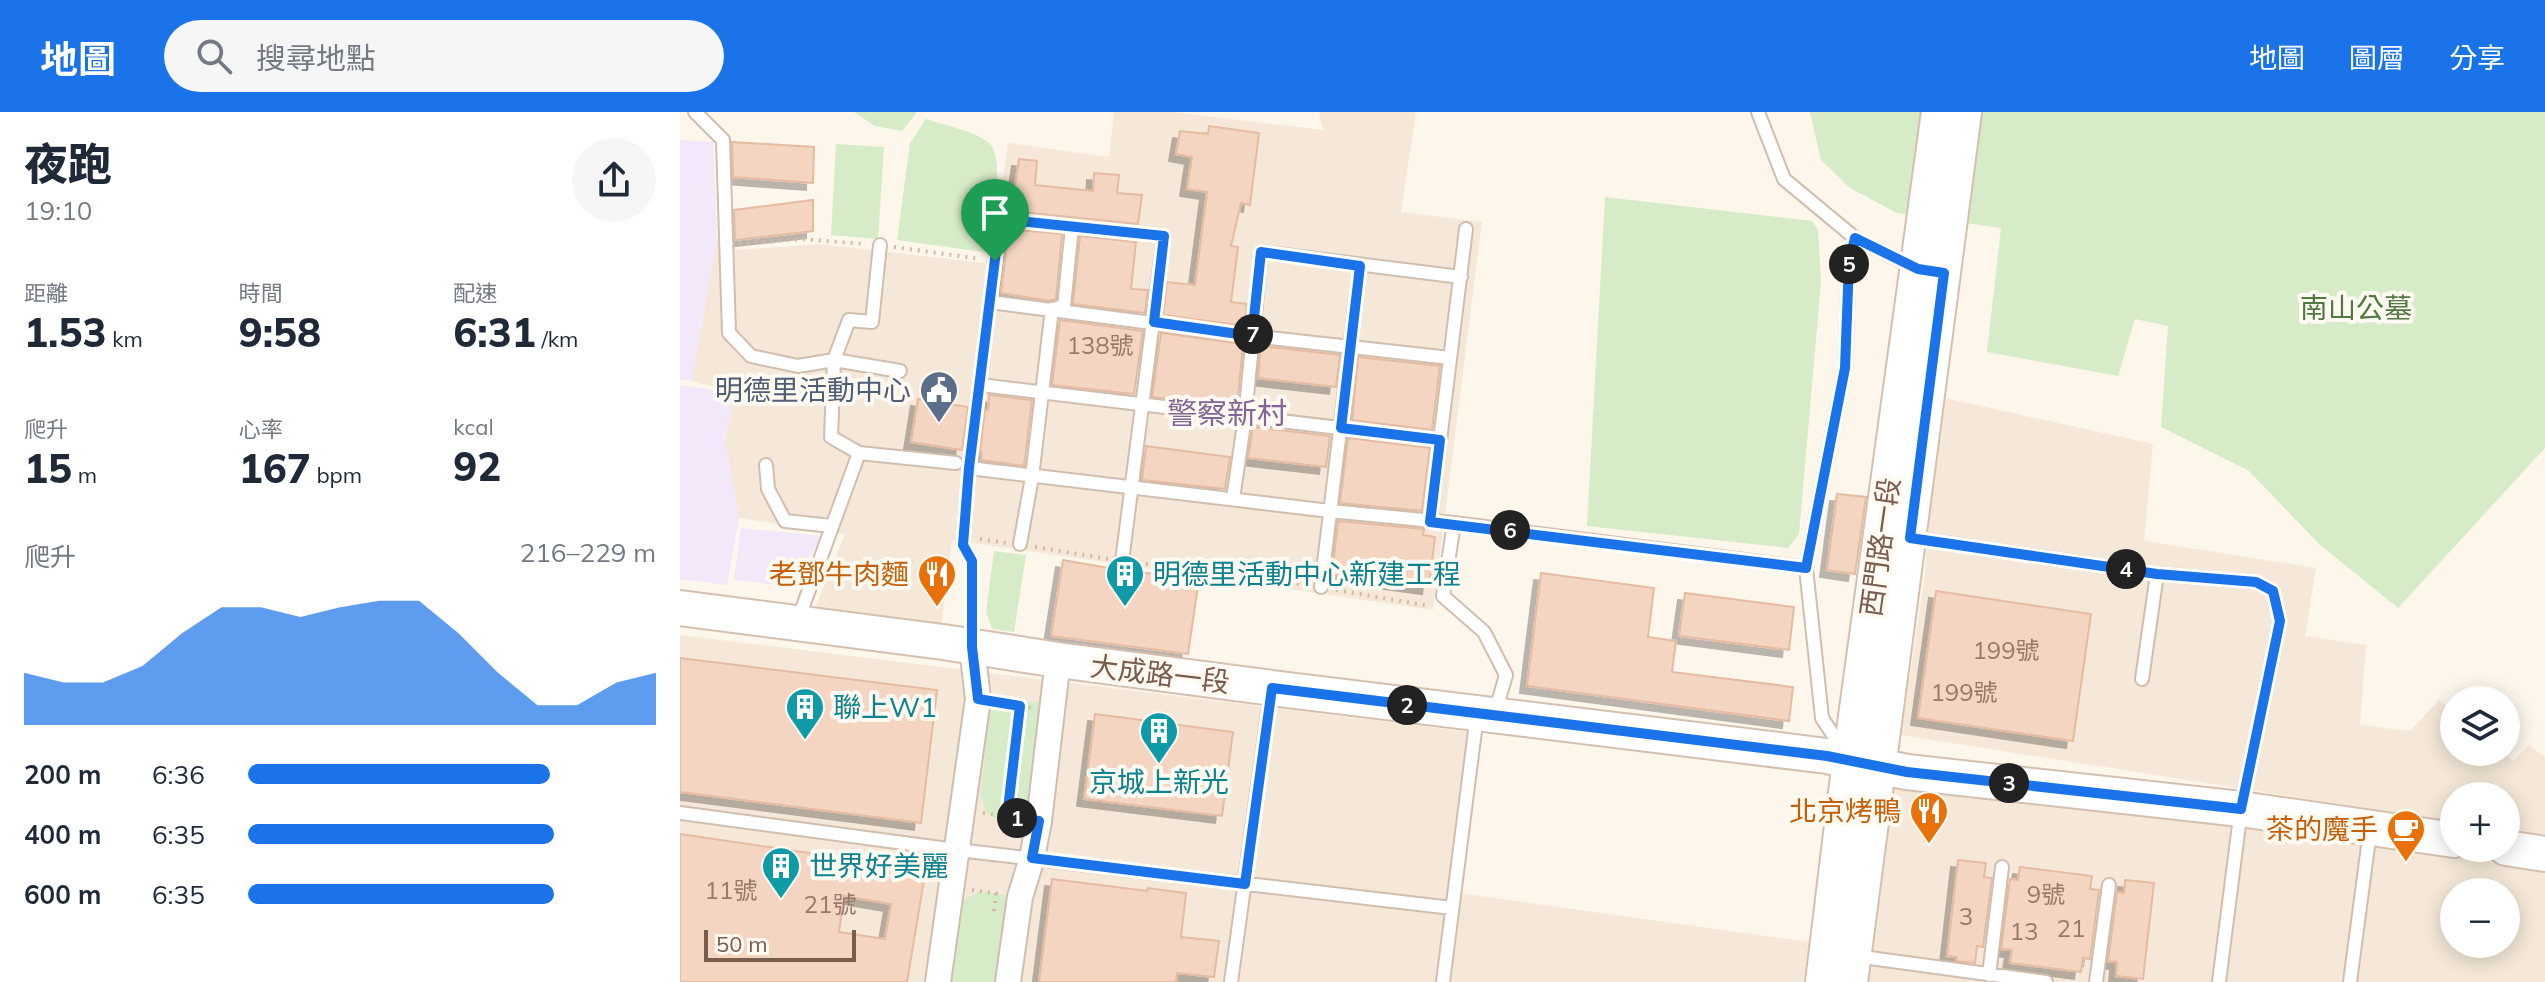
<!DOCTYPE html>
<html lang="zh-TW">
<head>
<meta charset="utf-8">
<style>
  body { margin:0; font-family:Mulish,"Noto Sans TC",sans-serif; background:#f6f6f7; color:#1f2937; height:100vh; display:flex; flex-direction:column; font-size:30px; white-space:nowrap }
  * { box-sizing:border-box; margin:0 }
  p { font-size:26px; color:#747a83 }
  .icon { flex:none; width:44px; height:44px; fill:none; stroke:currentColor; stroke-width:2; stroke-linecap:round; stroke-linejoin:round }
  .map { position:relative; flex:1; overflow:hidden }
  .panel { display:flex; flex-direction:column; background:#fff; width:680px }
  .panel>* { flex:none }
  .fabs { position:absolute; left:1760px; top:574px; display:grid; gap:16px }
  .fabs a { display:grid; place-items:center; width:80px; height:80px; border-radius:50%; background:#fff; box-shadow:0 4px 20px #0003; font-size:40px }
  .scale { position:absolute; left:24px; bottom:20px; width:152px; box-sizing:border-box; padding-left:8px; border:4px solid #795c4c; border-top:0; font-size:22px; line-height:28px; white-space:nowrap; color:#795c4c; -webkit-text-stroke:6px #fffaf1; paint-order:stroke }
  .pin { position:absolute; display:grid; place-items:center; width:68px; height:68px; color:#fff; margin:-82px -34px; border-radius:50% 50% 50% 0; rotate:-45deg; box-shadow:0 0 8px #0007 }
  .pin .icon { rotate:45deg }
  .km { position:absolute; width:40px; height:40px; margin:-20px; border-radius:50%; background:#222; color:#fff; font-size:22px; line-height:40px; text-align:center }
  .round { display:grid; place-items:center; flex:none; width:84px; height:84px; border-radius:42px; background:#f6f6f7 }
  .head { display:flex; align-items:center; justify-content:space-between; height:136px; padding:0 24px }
  h1 { font-size:44px; font-weight:800; line-height:60px }
  .figures { display:grid; grid-template-columns:repeat(3,1fr); gap:12px; height:136px; padding:8px 24px }
  .figures div { display:grid; align-content:center }
  .figures b { font-size:40px; font-weight:800 }
  .figures small { font-size:22px; font-weight:400 }
  .figures p { font-size:22px }
  .chart { height:224px; padding:16px 24px }
  .chart p { display:flex; justify-content:space-between }
  .chart svg { width:100%; height:144px; margin-top:8px; fill:#1a73e8; opacity:.7 }
  ul { padding:0 24px; list-style:none; font-size:26px }
  li { display:grid; grid-template-columns:128px 96px 1fr; align-items:center; height:60px }
  li i { height:20px; border-radius:10px; background:#1a73e8 }
  header { display:flex; align-items:center; gap:48px; box-sizing:border-box; height:112px; padding:0 40px; background:#1a73e8; color:#fff }
  header strong { font-size:38px }
  nav { display:flex; gap:44px; margin-inline-start:auto; font-size:28px }
  .search { width:560px; height:72px; background:#f6f6f7; display:flex; align-items:center; gap:20px; box-sizing:border-box; padding:0 28px; border-radius:44px; color:#747a83; font-size:30px }
  main { display:flex; flex:1; min-height:0 }
  .map>svg:first-child { display:block }
  .residential { fill:#f5e8d8; fill-rule:evenodd }
  .education { fill:#f3e7fa }
  .green { fill:#d6ebc8 }
  .building { fill:#f3d5c2; stroke:#e5bba2; stroke-width:2; fill-rule:evenodd; filter:url(#shadow) }
  .lines { fill:none; stroke-linecap:round; stroke-linejoin:round }
  .lane-casing { stroke:#d0beaf; stroke-width:16 }
  .street-casing { stroke:#d0beaf; stroke-width:28 }
  .secondary-casing { stroke:#d5c0af; stroke-width:38 }
  .path { stroke:#d8b8a4; stroke-width:4; stroke-dasharray:2 6; stroke-linecap:butt }
  .lane { stroke:#fff; stroke-width:12 }
  .street { stroke:#fff; stroke-width:24 }
  .secondary { stroke:#fff; stroke-width:34 }
  .route-casing { stroke:#fff; stroke-width:16 }
  .route { stroke:#1a73e8; stroke-width:10 }
  .labels { text-anchor:middle; stroke-width:8; stroke-linejoin:round; paint-order:stroke }
  .number-label { font-size:24px; fill:#987a6a }
  .park-label { font-size:28px; fill:#527941; stroke:#fffaf1 }
  .service-label { font-size:28px; fill:#4e5e75; stroke:#fffaf1; text-anchor:end }
  .street-label { font-size:28px; fill:#795c4c; stroke:#fffaf1 }
  .food-label { font-size:28px; fill:#c56008; stroke:#fffaf1; text-anchor:end }
  .culture-label { font-size:28px; fill:#0d838f; stroke:#fffaf1; text-anchor:start }
  .neighbourhood-label { font-size:30px; fill:#846594; stroke:#fffaf1 }
</style>
</head>
<body>
<header>
<strong>地圖</strong>
<div class="search"><svg class="icon" aria-label="search" viewBox="0 0 24 24"><circle cx="10" cy="10" r="6"/><path d="M15 15l6 6"/></svg>搜尋地點</div>
<nav><a>地圖</a><a>圖層</a><a>分享</a></nav>
</header>
<main>
<section class="panel">
<div class="head"><div><h1>夜跑</h1><p>19:10</p></div><a class="round"><svg class="icon" aria-label="share" viewBox="0 0 24 24"><path d="M12 15V3M7 8l5-5 5 5M5 13v7h14v-7"/></svg></a></div>
<div class="figures">
<div><p>距離</p><b>1.53<small> km</small></b></div>
<div><p>時間</p><b>9:58</b></div>
<div><p>配速</p><b>6:31<small> /km</small></b></div>
</div>
<div class="figures">
<div><p>爬升</p><b>15<small> m</small></b></div>
<div><p>心率</p><b>167<small> bpm</small></b></div>
<div><p>kcal</p><b>92</b></div>
</div>
<div class="chart"><p><span>爬升</span>216–229 m</p>
<svg viewBox="0 0 160 44" preserveAspectRatio="none"><path d="M0 44V28L10 31L20 31L30 26L40 16L50 8L60 8L70 11L80 8L90 6L100 6L110 16L120 28L130 38L140 38L150 31L160 28V44z"/></svg>
</div>
<ul>
<li><b>200 m</b>6:36<i style="width:74%"></i></li>
<li><b>400 m</b>6:35<i style="width:75%"></i></li>
<li><b>600 m</b>6:35<i style="width:75%"></i></li>
</ul>
</section>
<div class="map">
<svg width="1865" height="870" viewBox="0 0 1865 870">
  <defs>
    <filter id="shadow"><feDropShadow dx="-7" dy="7" stdDeviation="0" flood-color="#0004"/></filter>
  </defs>
  <rect width="100%" height="100%" fill="#fdf6ea"/>
  <path class="residential" d="M434,0H492L643,18L639,0H736L721,100L802,110L753,498L272,428L261,516L134,499L165,422L59,406L45,328L55,281L12,269L37,126L57,138L140,132L311,152L328,31L429,45Z
    M1260,285L1473,332L1464,429L1636,456L1625,524L1686,533L1680,613L1730,619L1759,588L1774,601V640H1822L1833,649L1849,633L1865,645V725L1826,718V684H1774V710L1221,623L1244,470Z
    M0,523L798,621L778,781L1143,832L1139,870H0Z
    M1204,662L1865,748V870H1179ZM1774,780H1826V832H1774Z"/>
  <path class="education" d="M0,28L33,30L37,126L12,269L0,267Z
    M0,273L55,281L45,328L59,406L47,473L0,467Z
    M61,416L141,424L115,475L54,468Z"/>
  <path class="green" d="M174,0H237L222,19L195,14Z
    M1130,0H1865V336L1718,496L1639,432L1569,359L1481,315L1488,214L1455,207L1438,264L1307,240L1321,116L1217,101L1170,76L1141,48Z
    M246,7C266,14 294,18 310,32C325,46 312,119 311,141L217,128L230,31Z
    M156,32L204,35L198,127L151,123Z
    M925,85L1132,109L1138,118L1141,170L1119,422L1108,436L907,414Z
    M314,439L346,443L334,520L312,517L306,500Z
    M321,585L359,591L363,609L352,695L345,707C330,710 319,710 306,701L301,683L308,603Z
    M301,779L324,783L335,796L323,870H267L278,791Z"/>
  <path class="building" d="M529,14L579,21L570,93L561,91L551,134L558,135L551,190L567,192L565,214L483,203L487,170L515,173L527,80L507,77L512,45L496,42L500,19L528,22Z
    M52,30L134,35L133,71L53,65Z
    M339,47L357,49L355,73L413,79L414,61L439,63L437,81L462,83L458,112L331,99Z
    M133,88V119L55,128L54,98Z
    M329,117L382,122L376,187L369,189L321,181Z
    M400,124L456,130L451,177L468,178L465,201L393,192Z
    M380,208L463,219L454,282L372,273Z
    M481,221L563,232L557,295L472,285Z
    M581,234L660,243L656,275L578,266Z
    M678,245L760,254L752,318L672,308Z
    M309,283L352,288L344,354L301,348L302,341H300L305,298H308Z
    M238,287L288,295L282,338L231,330Z
    M573,315L650,324L646,355L568,346Z
    M668,326L750,336L742,399L660,391Z
    M466,334L550,345L545,377L462,368Z
    M1157,382L1186,385L1175,462L1147,458Z
    M658,409L744,417L743,423L755,425L749,475L652,462Z
    M383,448L440,458L519,467L508,542L371,524Z
    M861,461L974,476L968,525L996,529L992,560L1113,575L1109,609L847,574Z
    M1256,479L1411,502L1393,629L1238,606Z
    M1005,481L1114,495L1109,538L999,524Z
    M0,546L257,578L241,711L0,680Z
    M415,602L553,620L542,704L404,687Z
    M0,722L170,747L169,750L245,762L227,870H0ZM164,784L211,792L205,827L159,820Z
    M1278,748L1306,751L1304,765L1312,766L1303,835L1297,834L1295,851L1276,849L1277,845L1267,844Z
    M1340,755L1412,764L1410,777L1419,778L1410,847L1403,846L1401,860L1330,851L1332,838L1321,837L1330,767L1338,768Z
    M372,767L467,779L468,776L506,781L501,825L539,829L534,865L497,861L496,870H359Z
    M1445,768L1474,771L1463,867L1436,864L1437,850L1428,849L1437,780L1444,781Z"/>
  <g class="lines">
    <g class="lane-casing">
      <path id="lane" d="M15,0L43,28L49,221L71,244L118,254L154,248L151,325L179,341L118,508
        M1078,0L1104,67L1175,126L1233,155
        M200,133L192,210L169,208L154,248L220,259
        M310,190L572,224L770,246
        M300,273L760,328
        M179,341L276,351
        M86,353L88,377L105,409L152,414
        M289,356L650,399L774,411L1126,456L1142,606L1163,638
        M553,387L565,305L581,140L781,165
        M750,410L786,117
        M774,411L763,484L804,520L826,563L815,601
        M1231,426L1477,462L1576,470L1593,479L1600,509L1561,697L1539,870
        M340,432L352,365L372,197L384,194L392,115
        M1126,456L1165,256L1169,150L1175,126
        M641,475L680,154
        M292,532V449L283,433L289,356L320,107L484,124L442,449
        M1462,567L1477,462
        M0,701L261,736L772,796
        M1175,844L1366,870
        M1309,863L1322,755
        M551,870L591,580
        M763,870L797,603
        M1416,870L1429,773
        M1670,870L1690,719"/>
    </g>
    <g class="street-casing">
      <path id="street" d="M258,870L298,587L292,535
        M328,870L340,785L352,746L359,709L378,548"/>
    </g>
    <g class="secondary-casing">
      <path id="secondary" d="M0,496L263,530L378,548L592,576L1147,644L1227,660L1561,697L1774,728
        M1826,736L1865,742
        M1143,870L1170,648L1259,0
        M1170,870L1284,0"/>
    </g>
    <path class="path" d="M59,132L120,127L186,132
      M214,135L301,147
      M300,427L326,431
      M355,435L429,447
      M458,451L627,473
      M656,478L750,494
      M317,590L352,596
      M303,701L338,706
      M327,705L340,594
      M292,778L319,782
      M314,799L316,781"/>
    <use href="#lane" class="lane"/>
    <use href="#street" class="street"/>
    <use href="#secondary" class="secondary"/>
  </g>
  <g class="lines">
    <g class="route-casing">
      <path id="route" d="M320,107L484,124L474,210L572,224L581,140L680,154L661,316L760,328L750,410L1126,456L1165,256L1169,150L1175,126L1238,157L1264,161L1230,426L1477,462L1576,470L1593,479L1600,509L1561,697L1227,660L1147,644L592,576L565,772L352,746L359,709L327,705L340,594L298,587L292,535V449L283,433L289,356Z"/>
    </g>
    <use href="#route" class="route"/>
  </g>
  <defs>
    <g id="civic-pin" transform="scale(2)"><path d="M0 17L-7.5 6A9.5 9.5 0 1 1 7.5 6Z" fill="#5c6f8a" stroke="#fffaf1"/><path d="M-.6-6.5H3V-4.5H.6V-3L4-1V1h2V6H-6V1h2V-1L-.6-3ZM-1.2 2.5V6h2.4V2.5Z" fill="#fff"/></g>
    <g id="restaurant-pin" transform="scale(2)"><path d="M0 17L-7.5 6A9.5 9.5 0 1 1 7.5 6Z" fill="#e8710a" stroke="#fffaf1"/><path d="M-5-6h1v4h1v-4h1v4h1v-4h1v5L-1.5 .5V6h-2V.5L-5-1ZM5-6V6H3V1.5H1.5Q1.5-4 5-6Z" fill="#fff"/></g>
    <g id="building-pin" transform="scale(2)"><path d="M0 17L-7.5 6A9.5 9.5 0 1 1 7.5 6Z" fill="#0f9aa8" stroke="#fffaf1"/><path d="M-4-6H4V6H1V3H-1V6H-4ZM-2.5-4.3h1.7v1.8h-1.7ZM.8-4.3h1.7v1.8H.8ZM-2.5-1h1.7V.8h-1.7ZM.8-1h1.7V.8H.8Z" fill="#fff"/></g>
    <g id="cafe-pin" transform="scale(2)"><path d="M0 17L-7.5 6A9.5 9.5 0 1 1 7.5 6Z" fill="#e8710a" stroke="#fffaf1"/><path d="M-5.5-4.5H6V0H3Q3 3.5 0 3.5H-2.5Q-5.5 3.5-5.5 0ZM3-3.2v2h1.7v-2ZM-6 4.5H4V6H-6Z" fill="#fff"/></g>
  </defs>
  <g fill-rule="evenodd">
    <use href="#civic-pin" x="259" y="278"/>
    <use href="#restaurant-pin" x="257" y="462"/>
    <use href="#building-pin" x="445" y="462"/>
    <use href="#building-pin" x="125" y="595"/>
    <use href="#building-pin" x="479" y="619"/>
    <use href="#restaurant-pin" x="1249" y="699"/>
    <use href="#cafe-pin" x="1726" y="717"/>
    <use href="#building-pin" x="101" y="754"/>
  </g>
  <g class="labels">
    <g class="number-label">
      <text x="420" y="242">138號</text>
      <text x="1326" y="547">199號</text>
      <text x="1284" y="589">199號</text>
      <text x="51" y="787">11號</text>
      <text x="1366" y="791">9號</text>
      <text x="150" y="801">21號</text>
      <text x="1286" y="813">3</text>
      <text x="1391" y="825">21</text>
      <text x="1344" y="828">13</text>
    </g>
    <g class="park-label">
      <text x="1676" y="206">南山公墓</text>
    </g>
    <g class="service-label">
      <text x="231" y="288">明德里活動中心</text>
    </g>
    <g class="street-label">
      <text transform="translate(1200 435) rotate(-82)" y="10">西門路一段</text>
      <text transform="translate(480 562) rotate(7)" y="10">大成路一段</text>
    </g>
    <g class="food-label">
      <text x="229" y="472">老鄧牛肉麵</text>
      <text x="1221" y="709">北京烤鴨</text>
      <text x="1698" y="727">茶的魔手</text>
    </g>
    <g class="culture-label">
      <text x="473" y="472">明德里活動中心新建工程</text>
      <text x="153" y="605">聯上W1</text>
      <text x="479" y="680" text-anchor="middle">京城上新光</text>
      <text x="129" y="764">世界好美麗</text>
    </g>
    <g class="neighbourhood-label">
      <text x="547" y="312">警察新村</text>
    </g>
  </g>
</svg>
<div class="fabs">
<a><svg class="icon" aria-label="layers" viewBox="0 0 24 24"><path d="M12 4l9 5-9 5-9-5zM3 14l9 5 9-5"/></svg></a>
<a>+</a>
<a>−</a>
</div>
<div class="scale">50 m</div>
<div class="pin" style="left:315px;top:149px;background:#1e9e55"><svg class="icon" aria-label="arrive" viewBox="0 0 24 24"><path d="M6 21V4h12l-3 4 3 4H6"/></svg></div>
<b class="km" style="left:337px;top:706px">1</b>
<b class="km" style="left:727px;top:593px">2</b>
<b class="km" style="left:1329px;top:671px">3</b>
<b class="km" style="left:1446px;top:457px">4</b>
<b class="km" style="left:1169px;top:152px">5</b>
<b class="km" style="left:830px;top:418px">6</b>
<b class="km" style="left:573px;top:222px">7</b>
</div>
</main>
</body>
</html>
